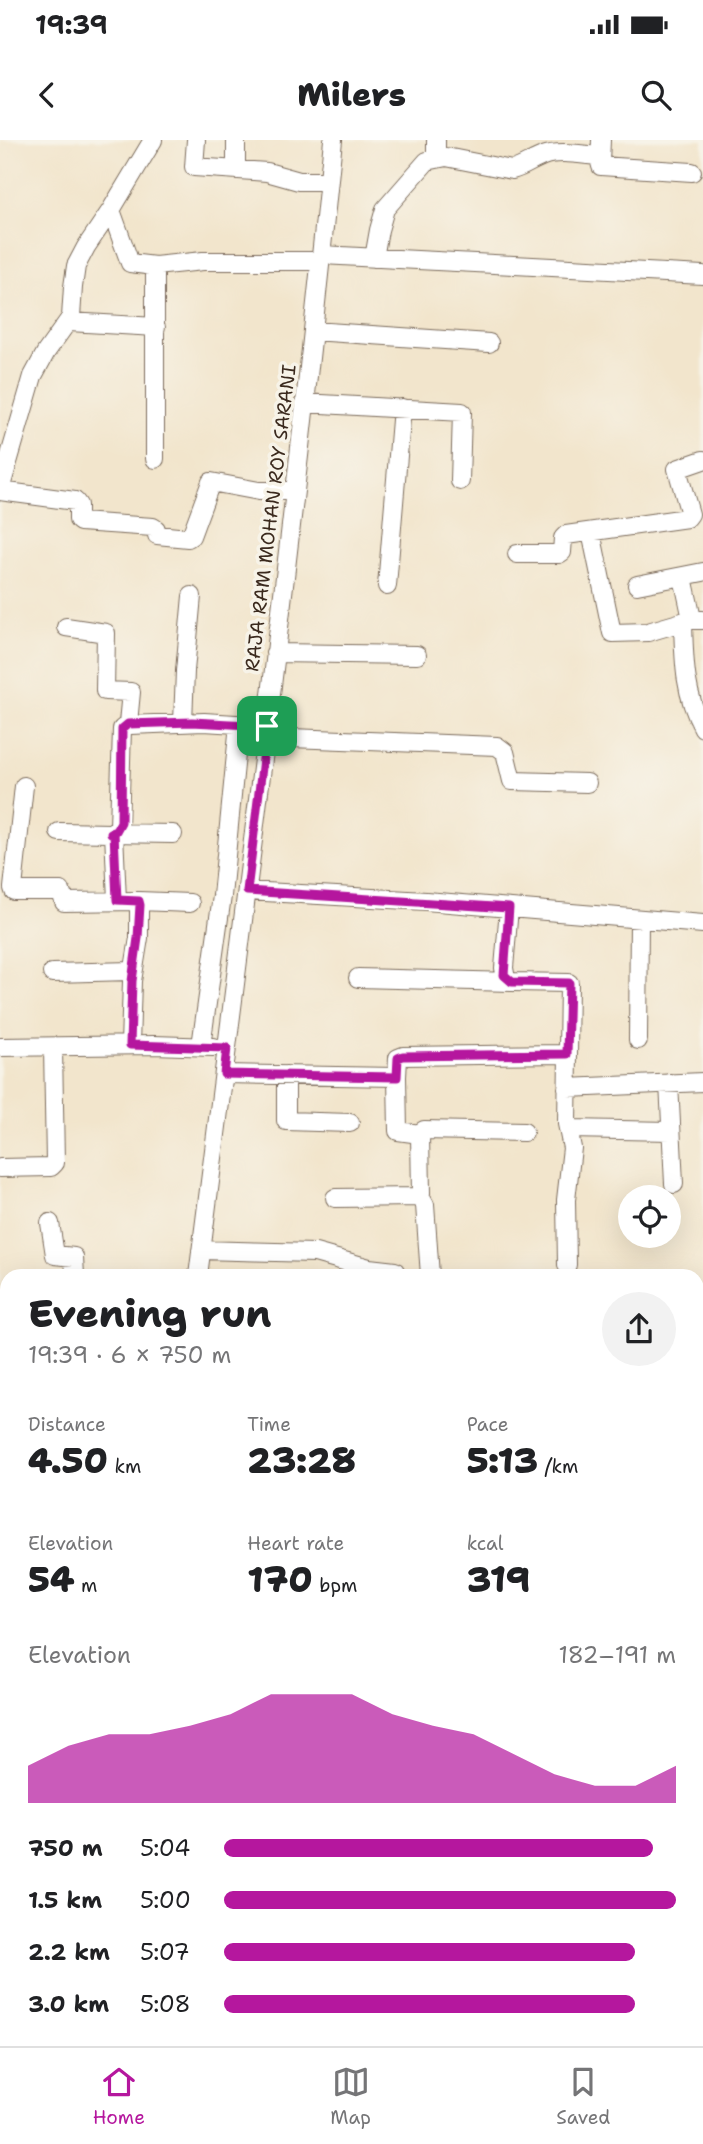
<!DOCTYPE html>
<html lang="en">
<head>
<meta charset="utf-8">
<style>
  body { margin:0; font-family:"Shantell Sans",sans-serif; background:#f2f2f2; color:#202124; height:100vh; display:flex; flex-direction:column; font-size:26px; white-space:nowrap }
  * { box-sizing:border-box; margin:0 }
  p { font-size:23px; color:#757577 }
  .icon { flex:none; width:38px; height:38px; fill:none; stroke:currentColor; stroke-width:2; stroke-linecap:round; stroke-linejoin:round }
  .map { position:relative; flex:1; overflow:hidden }
  .drawer { position:absolute; left:0px; top:1129px; width:704px; height:779px; display:flex; flex-direction:column; background:#fff; border-radius:21px 21px 0 0; box-shadow:0 7px 28px #0002 }
  .drawer>* { flex:none }
  .tools { position:absolute; left:618px; top:1045px; display:grid; gap:14px }
  .tools a { display:grid; place-items:center; width:63px; height:63px; border-radius:50%; background:#fff; box-shadow:0 7px 28px #0002; font-size:35px }
  .pin { position:absolute; display:grid; place-items:center; width:60px; height:60px; color:#fff; margin:-30px; border-radius:14px; box-shadow:0 4px 10px #0006 }
  .round { display:grid; place-items:center; flex:none; width:74px; height:74px; border-radius:37px; background:#f2f2f2 }
  .summary { display:flex; align-items:center; justify-content:space-between; height:119px; padding:0 28px }
  h1 { font-size:38px; font-weight:800; line-height:52px }
  .stats { display:grid; grid-template-columns:repeat(3,1fr); gap:10px; height:119px; padding:7px 28px }
  .stats div { display:grid; align-content:center }
  .stats b { font-size:35px; font-weight:800 }
  .stats small { font-size:19px; font-weight:400 }
  .stats p { font-size:19px }
  .chart { height:196px; padding:14px 28px }
  .chart p { display:flex; justify-content:space-between }
  .chart svg { width:100%; height:126px; margin-top:7px; fill:#b5179e; opacity:.7 }
  ul { padding:0 28px; list-style:none; font-size:23px }
  li { display:grid; grid-template-columns:112px 84px 1fr; align-items:center; height:52px }
  li i { height:18px; border-radius:9px; background:#b5179e }
  .status { display:flex; justify-content:space-between; align-items:center; height:49px; padding:0 35px; background:#fff; direction:ltr }
  .status svg { height:19px; fill:currentColor }
  header { display:flex; justify-content:space-between; align-items:center; height:91px; padding:0 28px; background:#fff; font-size:32px; font-weight:800 }
  .menu { display:flex; justify-content:space-around; align-items:center; height:98px; border-top:2px solid #e0e0e0; background:#fff; font-size:19px; color:#757577 }
  .menu a { display:grid; justify-items:center; gap:4px }
  .menu .on { color:#b5179e }
  .map>svg:first-child { display:block }
  .lines { fill:none; stroke-linecap:round; stroke-linejoin:round }
  .minor-casing { stroke:#7b6b5b; stroke-width:20 }
  .minor { stroke:#fff; stroke-width:18 }
  .route-casing { stroke:#fff; stroke-width:14 }
  .route { stroke:#b5179e; stroke-width:9 }
  .labels { text-anchor:middle; stroke-width:7; stroke-linejoin:round; paint-order:stroke }
  .street-label { font-size:19px; fill:#3b2a1e; stroke:#f7f3e8 }
</style>
</head>
<body>
<div class="status"><b>19:39</b><svg viewBox="0 0 49 12"><path d="M0 12V9h3v3zM5 12V6h3v6zM10 12V3h3v9zM15 12V0h3v12zM26 1h20v11H26zM47 4h2v5h-2z"/></svg></div>
<header><svg class="icon" aria-label="back" viewBox="0 0 24 24"><path d="M15 5l-7 7 7 7"/></svg>Milers<svg class="icon" aria-label="search" viewBox="0 0 24 24"><circle cx="10" cy="10" r="6"/><path d="M15 15l6 6"/></svg></header>
<div class="map">
<svg width="703" height="1906" viewBox="0 0 703 1906">
  <rect width="100%" height="100%" fill="#f7f3e8"/>
  <filter id="ink" filterUnits="userSpaceOnUse"><feTurbulence type="fractalNoise" baseFrequency=".0143" numOctaves="2"/><feDisplacementMap in="SourceGraphic" scale="14" xChannelSelector="R" yChannelSelector="G"/><feConvolveMatrix kernelMatrix="1 2 1 2 8 2 1 2 1" color-interpolation-filters="sRGB"/></filter>
  <filter id="wash" filterUnits="userSpaceOnUse"><feTurbulence type="fractalNoise" baseFrequency=".00686" numOctaves="4" result="noise"/><feDisplacementMap in="SourceGraphic" scale="28" xChannelSelector="R" yChannelSelector="G"/><feGaussianBlur stdDeviation="1.57" result="paint"/><feColorMatrix in="noise" values="0 0 0 0 0 0 0 0 0 0 0 0 0 0 0 0 0 1.4 0 .05"/><feComposite in="paint" operator="in"/></filter>
  <g filter="url(#wash)">
    <rect width="100%" height="100%" fill="#f2e5cc"/>
  </g>
  <g filter="url(#ink)">
    <g class="lines">
      <g class="minor-casing">
        <path id="minor" d="M196,0L194,27L267,32L299,41H329
          M436,0V18
          M601,0L600,22L601,26L692,32
          M236,30V0
          M111,70L130,123L155,126
          M322,115L703,135
          M374,118L379,90L385,69L427,21L446,17L512,30C524,27 532,20 543,16C560,10 582,15 600,16
          M69,182L156,187
          M313,191L489,203
          M304,263L462,272L460,341
          M155,319V126L203,121H321
          M0,350L33,236L46,212L71,177L73,147L76,126L86,107L111,70L153,0
          M0,351L75,361L78,365V380L80,382L153,387L156,389L157,395L188,398L191,396L211,342L259,351H294
          M591,392L612,493L648,492L689,480H703
          M517,414H559L562,412L563,398L566,395L687,378L690,374L677,329L703,320
          M683,437L692,479
          M637,445L703,432
          M387,446L402,268
          M683,482C684,519 684,554 703,588
          M66,487L106,493L105,551L131,552L128,583L130,585L204,582L267,586
          M275,513L417,515
          M183,582L185,531L192,456
          M265,597L497,606L505,612L512,641L587,643
          M24,646L13,748L14,751H61L64,762L139,761V798L132,841L130,905
          M59,692L111,693L119,687L122,589L128,584
          M111,693L173,694
          M114,693L117,760
          M247,751L426,761L703,784
          M139,761L190,763
          M509,768L504,828L506,839L512,842L569,843L567,984L572,1008L566,1060L567,1125
          M52,833L132,831
          M358,838L512,842
          M638,900L639,779
          M201,906L222,756L239,584
          M0,907L154,905L213,907
          M224,934L397,937L398,918L403,916L567,914
          M286,935V981L350,983
          M669,943L674,1044
          M567,948L703,942
          M569,989L671,991
          M420,993L424,990L524,992
          M0,1028L51,1027L55,1023L53,907
          M420,1056L425,1065L430,1136
          M335,1058L417,1057L421,1054L420,994L398,991L397,937
          M50,1083L55,1115L74,1117L75,1136
          M201,1110L315,1113L369,1128L395,1131
          M198,1136C246,758 295,379 333,0
          M0,1175L7,1174
          M0,1294H7
          M0,1436H7
          M696,1445H703
          M696,1505L703,1504
          M696,1565H703
          M696,1620H703
          M0,1627L7,1626
          M696,1675H703
          M696,1769H703
          M0,1896L4,1906
          M409,1900V1906
          M497,1900L498,1906
          M515,1900L516,1906
          M631,1900L632,1906
          M99,1906L100,1900
          M348,1906L384,1900"/>
      </g>
      <use href="#minor" class="minor"/>
    </g>
  </g>
  <g class="lines" filter="url(#ink)">
    <g class="route-casing">
      <path id="route" d="M192,582L267,586L247,751L509,768L504,835L512,842L569,843L567,914L403,916L398,918L397,937L224,934L227,908L130,905L132,841L138,798L140,765L139,761L117,760L114,693H111L116,691L121,682L122,589L128,584Z"/>
    </g>
    <use href="#route" class="route"/>
  </g>
  <g class="labels">
    <g class="street-label">
      <text transform="translate(270 378) rotate(-83)" y="7">RAJA RAM MOHAN ROY SARANI</text>
    </g>
  </g>
</svg>
<div class="tools">
<a><svg class="icon" aria-label="locate" viewBox="0 0 24 24"><circle cx="12" cy="12" r="6"/><path d="M12 2v4M12 18v4M2 12h4M18 12h4"/></svg></a>
</div>
<div class="pin" style="left:267px;top:586px;background:#1e9e55"><svg class="icon" aria-label="arrive" viewBox="0 0 24 24"><path d="M6 21V4h12l-3 4 3 4H6"/></svg></div>
<section class="drawer">
<div class="summary"><div><h1>Evening run</h1><p>19:39 · 6 × 750 m</p></div><a class="round"><svg class="icon" aria-label="share" viewBox="0 0 24 24"><path d="M12 15V3M7 8l5-5 5 5M5 13v7h14v-7"/></svg></a></div>
<div class="stats">
<div><p>Distance</p><b>4.50<small> km</small></b></div>
<div><p>Time</p><b>23:28</b></div>
<div><p>Pace</p><b>5:13<small> /km</small></b></div>
</div>
<div class="stats">
<div><p>Elevation</p><b>54<small> m</small></b></div>
<div><p>Heart rate</p><b>170<small> bpm</small></b></div>
<div><p>kcal</p><b>319</b></div>
</div>
<div class="chart"><p><span>Elevation</span>182–191 m</p>
<svg viewBox="0 0 160 44" preserveAspectRatio="none"><path d="M0 44V31L10 24L20 20L30 20L40 17L50 13L60 6L70 6L80 6L90 13L100 17L110 20L120 27L130 34L140 38L150 38L160 31V44z"/></svg>
</div>
<ul>
<li><b>750 m</b>5:04<i style="width:95%"></i></li>
<li><b>1.5 km</b>5:00<i style="width:100%"></i></li>
<li><b>2.2 km</b>5:07<i style="width:91%"></i></li>
<li><b>3.0 km</b>5:08<i style="width:91%"></i></li>
</ul>
</section>
</div>
<nav class="menu">
<a class="on"><svg class="icon" aria-label="home" viewBox="0 0 24 24"><path d="M3 11l9-7 9 7M6 9v11h12V9"/></svg>Home</a>
<a><svg class="icon" aria-label="map" viewBox="0 0 24 24"><path d="M3 6l6-2 6 2 6-2v14l-6 2-6-2-6 2zM9 4v14M15 6v14"/></svg>Map</a>
<a><svg class="icon" aria-label="saved" viewBox="0 0 24 24"><path d="M7 4h10v16l-5-4-5 4z"/></svg>Saved</a>
</nav>
</body>
</html>
